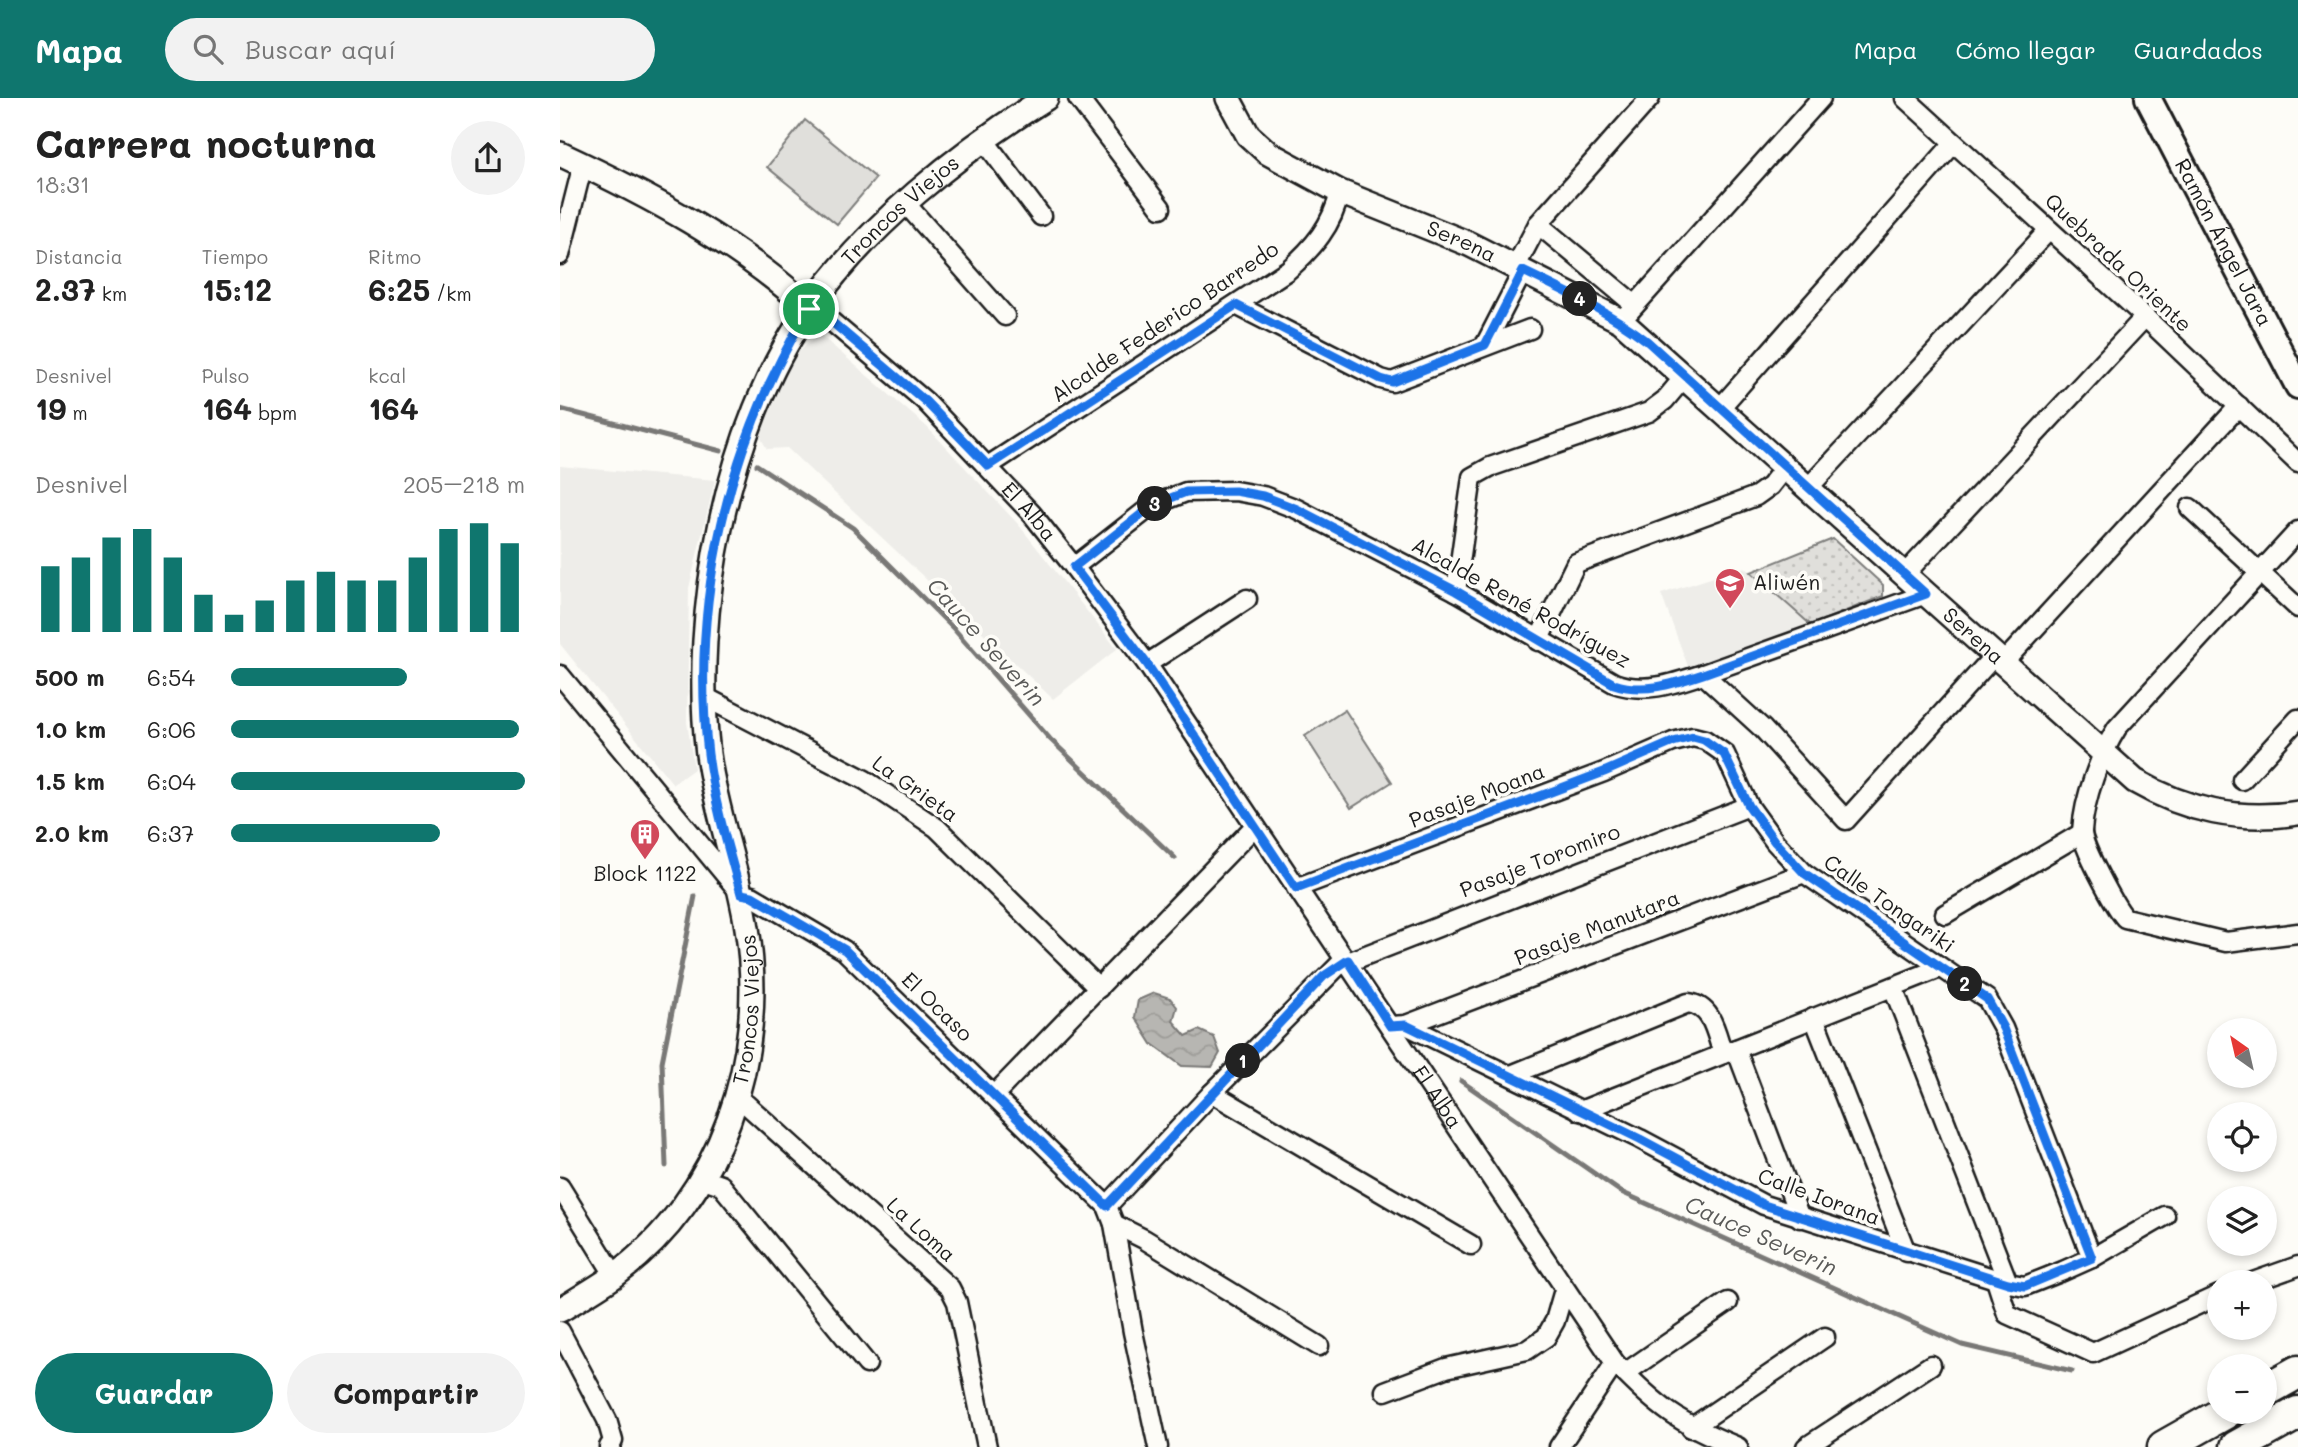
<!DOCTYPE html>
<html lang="es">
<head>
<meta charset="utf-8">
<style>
  body { margin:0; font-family:Mali,sans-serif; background:#f2f2f2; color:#222; height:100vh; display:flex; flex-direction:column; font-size:26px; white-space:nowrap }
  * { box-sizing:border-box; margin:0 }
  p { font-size:23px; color:#767676 }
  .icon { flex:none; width:38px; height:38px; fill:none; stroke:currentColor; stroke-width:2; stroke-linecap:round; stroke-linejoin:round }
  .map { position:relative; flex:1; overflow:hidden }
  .panel { display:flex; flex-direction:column; background:#fff; width:560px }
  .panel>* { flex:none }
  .needle { width:46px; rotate:326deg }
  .buttons { position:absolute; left:1647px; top:920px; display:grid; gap:14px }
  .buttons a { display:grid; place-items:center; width:70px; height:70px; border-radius:50%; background:#fff; box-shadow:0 4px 10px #0003; font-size:35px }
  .pin { position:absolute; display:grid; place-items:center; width:60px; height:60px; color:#fff; margin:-30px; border:4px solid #fff; border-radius:50%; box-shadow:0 2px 7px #0007 }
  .km { position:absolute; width:35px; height:35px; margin:-18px; border-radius:50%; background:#222; color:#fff; font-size:19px; line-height:35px; text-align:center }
  .round { display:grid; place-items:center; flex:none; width:74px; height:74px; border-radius:37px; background:#f2f2f2 }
  .summary { display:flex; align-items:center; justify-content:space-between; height:119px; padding:0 35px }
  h1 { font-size:38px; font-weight:800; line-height:52px }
  .metrics { display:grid; grid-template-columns:repeat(3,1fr); gap:10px; height:119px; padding:7px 35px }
  .metrics div { display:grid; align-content:center }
  .metrics b { font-size:30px; font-weight:800 }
  .metrics small { font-size:19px; font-weight:400 }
  .metrics p { font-size:19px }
  .chart { height:196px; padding:14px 35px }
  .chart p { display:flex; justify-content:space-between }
  .chart svg { width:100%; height:126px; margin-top:7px; stroke:#0f766e; stroke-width:6 }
  .cta { display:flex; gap:14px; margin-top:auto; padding:14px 35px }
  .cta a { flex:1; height:80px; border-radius:42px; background:#0f766e; color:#fff; font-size:28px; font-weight:800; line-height:80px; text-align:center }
  .cta a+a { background:#f2f2f2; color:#222 }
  ul { padding:0 35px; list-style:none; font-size:23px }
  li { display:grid; grid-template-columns:112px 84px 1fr; align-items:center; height:52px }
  li i { height:18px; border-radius:9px; background:#0f766e }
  header { display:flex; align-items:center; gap:42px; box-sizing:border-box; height:98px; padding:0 35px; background:#0f766e; color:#fff }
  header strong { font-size:33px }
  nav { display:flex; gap:38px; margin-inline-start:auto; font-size:24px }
  .search { width:490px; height:63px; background:#f2f2f2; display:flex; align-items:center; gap:18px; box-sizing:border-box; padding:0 24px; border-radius:38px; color:#767676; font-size:26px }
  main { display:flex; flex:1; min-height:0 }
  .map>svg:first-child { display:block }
  .built { fill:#eeede9 }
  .park { fill:url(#park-dots); stroke:#7e7e7c; stroke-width:2 }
  .garden { fill:#e0dfdb; stroke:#7e7e7c; stroke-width:2 }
  .water { fill:url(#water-waves); stroke:#797876; stroke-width:2 }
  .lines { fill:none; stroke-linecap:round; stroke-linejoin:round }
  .stream { stroke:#797876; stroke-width:5 }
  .minor-casing { stroke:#1c1c1c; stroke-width:23 }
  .tertiary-casing { stroke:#1c1c1c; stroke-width:28 }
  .secondary-casing { stroke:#1c1c1c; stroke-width:30 }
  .motorway-casing { stroke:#1c1c1c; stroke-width:37 }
  .minor { stroke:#fdfcf7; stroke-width:18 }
  .tertiary { stroke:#fdfcf7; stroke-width:23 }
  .secondary { stroke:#fdfcf7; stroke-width:24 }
  .motorway { stroke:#fdfcf7; stroke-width:32 }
  .route-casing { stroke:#fff; stroke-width:14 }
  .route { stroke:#1a73e8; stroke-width:9 }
  .labels { text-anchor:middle; stroke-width:7; stroke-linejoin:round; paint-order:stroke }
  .street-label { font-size:21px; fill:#1c1c1c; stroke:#fdfcf7 }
  .poi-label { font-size:21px; fill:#1c1c1c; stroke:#fdfcf7; text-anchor:start }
  .water-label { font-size:23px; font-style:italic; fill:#5a5a58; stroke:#fdfcf7 }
</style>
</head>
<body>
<header>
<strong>Mapa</strong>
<div class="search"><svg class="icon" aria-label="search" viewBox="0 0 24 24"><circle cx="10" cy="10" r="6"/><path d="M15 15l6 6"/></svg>Buscar aquí</div>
<nav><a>Mapa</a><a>Cómo llegar</a><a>Guardados</a></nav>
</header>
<main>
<section class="panel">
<div class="summary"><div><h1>Carrera nocturna</h1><p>18:31</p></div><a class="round"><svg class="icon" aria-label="share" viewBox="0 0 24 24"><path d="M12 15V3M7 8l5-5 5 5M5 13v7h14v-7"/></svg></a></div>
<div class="metrics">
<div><p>Distancia</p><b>2.37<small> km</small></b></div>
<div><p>Tiempo</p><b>15:12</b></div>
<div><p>Ritmo</p><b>6:25<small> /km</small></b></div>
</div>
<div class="metrics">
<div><p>Desnivel</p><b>19<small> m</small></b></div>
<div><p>Pulso</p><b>164<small> bpm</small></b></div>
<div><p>kcal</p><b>164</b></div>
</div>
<div class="chart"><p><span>Desnivel</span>205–218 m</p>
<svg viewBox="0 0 160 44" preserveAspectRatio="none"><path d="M5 44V21M15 44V18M25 44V11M35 44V8M45 44V18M55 44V31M65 44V38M75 44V33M85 44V26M95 44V23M105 44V26M115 44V26M125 44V18M135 44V8M145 44V6M155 44V13"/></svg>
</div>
<ul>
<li><b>500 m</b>6:54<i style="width:60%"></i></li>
<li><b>1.0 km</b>6:06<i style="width:98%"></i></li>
<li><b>1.5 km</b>6:04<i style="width:100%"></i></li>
<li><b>2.0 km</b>6:37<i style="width:71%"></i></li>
</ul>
<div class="cta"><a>Guardar</a><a>Compartir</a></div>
</section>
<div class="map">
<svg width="1738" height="1349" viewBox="0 0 1738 1349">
  <defs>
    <pattern id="park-dots" width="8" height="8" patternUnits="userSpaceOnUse" patternTransform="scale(1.75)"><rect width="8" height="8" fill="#e0dfdb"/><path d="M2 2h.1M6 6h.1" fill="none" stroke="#c0bfbb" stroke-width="1.8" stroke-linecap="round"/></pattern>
    <pattern id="water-waves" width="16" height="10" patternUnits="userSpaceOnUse" patternTransform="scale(1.75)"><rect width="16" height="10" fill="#b7b6b2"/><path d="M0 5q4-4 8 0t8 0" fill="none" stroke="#9d9c98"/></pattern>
  </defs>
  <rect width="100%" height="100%" fill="#fdfcf7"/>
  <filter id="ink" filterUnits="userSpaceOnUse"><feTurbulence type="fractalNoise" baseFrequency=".0143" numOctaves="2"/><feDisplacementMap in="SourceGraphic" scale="14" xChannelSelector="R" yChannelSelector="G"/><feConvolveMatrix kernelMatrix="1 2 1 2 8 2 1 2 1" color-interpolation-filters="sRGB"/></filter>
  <g filter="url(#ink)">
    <path class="built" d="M259,236L367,329L458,426L557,551L493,601L227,350L207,351L198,335L226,265Z
      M0,368L155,382L129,490L127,624L134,671L113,686L0,546Z
      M1185,469L1251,527L1129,571L1101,496Z"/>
    <path class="park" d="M1273,441L1323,487V498L1251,527L1191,474Z"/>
    <path class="garden" d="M245,22L316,80L277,126L207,69Z
      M785,612L832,684L791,710L745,638Z"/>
    <path class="water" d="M594,895L610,900L617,909L613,923L626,938L639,932L654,939L660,955L652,969L622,968L592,946L575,919L578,902Z"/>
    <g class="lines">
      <path class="stream" d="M0,311L161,353
        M197,367L293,430L394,531L490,641L615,760
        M901,983L1061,1094L1402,1247L1512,1273
        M106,1068L102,964L135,798"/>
      <g class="minor-casing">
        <g id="minor">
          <path d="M518,0L601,110"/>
          <path d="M1345,0L1585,219L1738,365"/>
          <path d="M424,42L481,118"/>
          <path d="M346,106L445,218"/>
          <path d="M978,126L1075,207"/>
          <path d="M0,157L23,66"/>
          <path d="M956,168L978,126L1090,0"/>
          <path d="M676,207L821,281L832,284L970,231"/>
          <path id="s1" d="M249,210L266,219L365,303L472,416L514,469L587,566L1055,1265C1098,1310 1120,1326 1178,1349"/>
          <path d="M1061,223L1261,0"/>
          <path d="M925,247L963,173"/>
          <path d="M1160,310L1394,45"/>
          <path d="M428,368L728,172C754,149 772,128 780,94"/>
          <path d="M1248,390L1489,132"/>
          <path d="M1630,410L1738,510"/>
          <path d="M1738,433L1557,630C1540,657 1524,700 1522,733C1521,746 1555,809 1565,820L1666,844L1738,835"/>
          <path d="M514,469L593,407L626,394L675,393L703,398L737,411L896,493L1054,585C1084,596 1113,586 1143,576L1366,496"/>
          <path d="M1344,477L1585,219"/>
          <path d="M896,493L912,379L930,369L1089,314L1105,302L1125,278"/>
          <path d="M978,543L1016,465L1196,398L1210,388L1225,369"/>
          <path d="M587,566L687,501"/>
          <path d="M1442,566L1679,308"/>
          <path d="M1143,576L1203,631L1286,722L1434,558"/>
          <path d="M0,577L181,796L192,798L284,852L547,1108L554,1126L573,1234L598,1349"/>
          <path d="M145,599L305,682L377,730L539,890"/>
          <path d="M1682,682L1738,621"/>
          <path d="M736,790L1044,674L1113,644L1133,639L1145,642L1165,656L1189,708L1215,744L1244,775L1427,901L1443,930L1532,1160"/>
          <path d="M1385,816L1522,735"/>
          <path d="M1333,889L1448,1185"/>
          <path d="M1254,920L1346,1154"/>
          <path d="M846,927L1244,775"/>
          <path d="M830,928L846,927L1080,1041L1204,1107L1448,1185L1465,1188L1503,1173L1532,1160L1605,1118"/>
          <path d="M1176,951L1240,1120"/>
          <path d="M951,977L1128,905C1153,908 1156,936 1163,956"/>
          <path d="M652,995L911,1147"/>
          <path d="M434,997L695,728"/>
          <path d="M176,1004L186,1006L390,1190L397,1204L427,1349"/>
          <path d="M1020,1013L1380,870"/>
          <path d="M141,1080L161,1087L307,1266"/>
          <path d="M0,1089L55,1178"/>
          <path d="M547,1108L652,995L778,868L1189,708"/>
          <path d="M554,1126L584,1141L759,1248"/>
          <path d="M1436,1182L1447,1216L1533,1255L1659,1197"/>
          <path d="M1690,1185L1738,1168"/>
          <path d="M0,1233L47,1322L53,1343L49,1349"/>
          <path d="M1065,1275L1168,1204"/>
          <path d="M825,1293L886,1270L967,1252L986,1239L995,1223L1004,1192"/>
          <path d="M1131,1330L1265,1239"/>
          <path d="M999,1349L1055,1265"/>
          <path d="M1246,1349L1371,1267"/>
        </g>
      </g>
      <g class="tertiary-casing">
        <g id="tertiary">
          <path id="s2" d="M668,0L688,37L708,55L780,94L909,146L1061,223L1575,683C1627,713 1679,724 1738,715"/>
          <path d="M0,56C88,97 177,144 249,210"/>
          <path id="s3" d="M0,1212C18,1201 37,1190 54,1178C162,1099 208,958 187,830C178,771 156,715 148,656C131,515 166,330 248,212C304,130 402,52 486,0"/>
        </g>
      </g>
      <g class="secondary-casing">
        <g id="secondary">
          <path id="s4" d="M1588,0L1738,288"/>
        </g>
      </g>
      <g class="motorway-casing">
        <path id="motorway" d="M1704,1293L1738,1274
          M1604,1349L1666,1314
          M1677,1349L1738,1315"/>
      </g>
      <use href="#minor" class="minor"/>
      <use href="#tertiary" class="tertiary"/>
      <use href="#secondary" class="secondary"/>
      <use href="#motorway" class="motorway"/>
    </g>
  </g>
  <g class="lines" filter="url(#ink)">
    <g class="route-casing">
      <path id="route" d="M963,173C1007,194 1049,214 1087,243L1366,496L1143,576C1113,586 1084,596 1054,586L896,493L737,411L703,398L675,393L626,394L593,407L514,469L587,566L736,790L1044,674L1113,644L1133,639L1144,642L1164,656L1189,708L1215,744L1244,775L1427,901L1443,930L1532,1160L1465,1188L1448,1185L1204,1107L1080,1041L846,927L830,928L788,862L764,878L547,1108L285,852L192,798L181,796C168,750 154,703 148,656C130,501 169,343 249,211L266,219L365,303L428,368L676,207L821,281L832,284L925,247Z"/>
    </g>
    <use href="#route" class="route"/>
  </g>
  <defs>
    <g id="school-pin" transform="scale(1.575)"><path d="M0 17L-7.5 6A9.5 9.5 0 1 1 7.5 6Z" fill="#d1495b" stroke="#fdfcf7"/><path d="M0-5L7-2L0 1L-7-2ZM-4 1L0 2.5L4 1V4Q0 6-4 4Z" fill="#fff"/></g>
    <g id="building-pin" transform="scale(1.575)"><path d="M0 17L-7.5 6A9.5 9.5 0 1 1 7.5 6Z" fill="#d1495b" stroke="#fdfcf7"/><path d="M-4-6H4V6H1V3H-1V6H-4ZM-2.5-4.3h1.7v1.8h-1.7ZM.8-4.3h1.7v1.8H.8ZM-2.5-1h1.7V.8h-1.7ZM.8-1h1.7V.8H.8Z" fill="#fff"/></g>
  </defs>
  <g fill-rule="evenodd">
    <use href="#school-pin" x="1170" y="485"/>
    <use href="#building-pin" x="85" y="736"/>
  </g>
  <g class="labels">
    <g class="street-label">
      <text dy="7" stroke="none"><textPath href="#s3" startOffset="1234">Troncos Viejos</textPath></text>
      <text dy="7" stroke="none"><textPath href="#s2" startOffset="282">Serena</textPath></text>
      <text dy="7" stroke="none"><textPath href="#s4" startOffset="163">Ramón Ángel Jara</textPath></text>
      <text transform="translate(1558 165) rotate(43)" y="7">Quebrada Oriente</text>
      <text transform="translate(605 224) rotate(-34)" y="7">Alcalde Federico Barredo</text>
      <text dy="7" stroke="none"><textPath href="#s1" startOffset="301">El Alba</textPath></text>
      <text transform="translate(961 505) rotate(29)" y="7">Alcalde René Rodríguez</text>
      <text dy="7" stroke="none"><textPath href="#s2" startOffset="933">Serena</textPath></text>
      <text transform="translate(355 691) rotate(35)" y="7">La Grieta</text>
      <text transform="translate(917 698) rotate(-21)" y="7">Pasaje Moana</text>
      <text transform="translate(980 763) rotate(-21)" y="7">Pasaje Toromiro</text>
      <text transform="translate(1329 806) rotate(35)" y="7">Calle Tongariki</text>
      <text transform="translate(1037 830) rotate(-21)" y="7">Pasaje Manutara</text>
      <text transform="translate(377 909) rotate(44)" y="7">El Ocaso</text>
      <text dy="7" stroke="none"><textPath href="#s3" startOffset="373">Troncos Viejos</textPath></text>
      <text dy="7" stroke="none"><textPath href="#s1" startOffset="1015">El Alba</textPath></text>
      <text transform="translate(1259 1099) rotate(20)" y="7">Calle Iorana</text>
      <text transform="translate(361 1132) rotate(42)" y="7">La Loma</text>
    </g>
    <g class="poi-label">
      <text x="1193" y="492">Aliwén</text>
      <text x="85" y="783" text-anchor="middle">Block 1122</text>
    </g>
    <g class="water-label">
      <text transform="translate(426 544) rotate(48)" y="8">Cauce Severin</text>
      <text transform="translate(1201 1138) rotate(24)" y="8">Cauce Severin</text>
    </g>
  </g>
</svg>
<div class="buttons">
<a><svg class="needle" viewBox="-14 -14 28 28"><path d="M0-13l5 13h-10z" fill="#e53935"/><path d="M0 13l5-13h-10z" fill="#767676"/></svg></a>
<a><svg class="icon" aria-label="locate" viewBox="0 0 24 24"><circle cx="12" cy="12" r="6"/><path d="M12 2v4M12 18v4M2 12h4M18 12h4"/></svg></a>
<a><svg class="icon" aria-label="layers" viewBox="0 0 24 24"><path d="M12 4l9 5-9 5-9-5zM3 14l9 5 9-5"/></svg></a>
<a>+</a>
<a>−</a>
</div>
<div class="pin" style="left:249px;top:211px;background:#1e9e55"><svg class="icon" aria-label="arrive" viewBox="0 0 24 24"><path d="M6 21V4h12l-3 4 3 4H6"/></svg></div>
<b class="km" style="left:683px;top:963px">1</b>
<b class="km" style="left:1405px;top:886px">2</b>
<b class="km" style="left:595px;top:406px">3</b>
<b class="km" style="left:1020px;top:201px">4</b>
</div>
</main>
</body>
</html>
